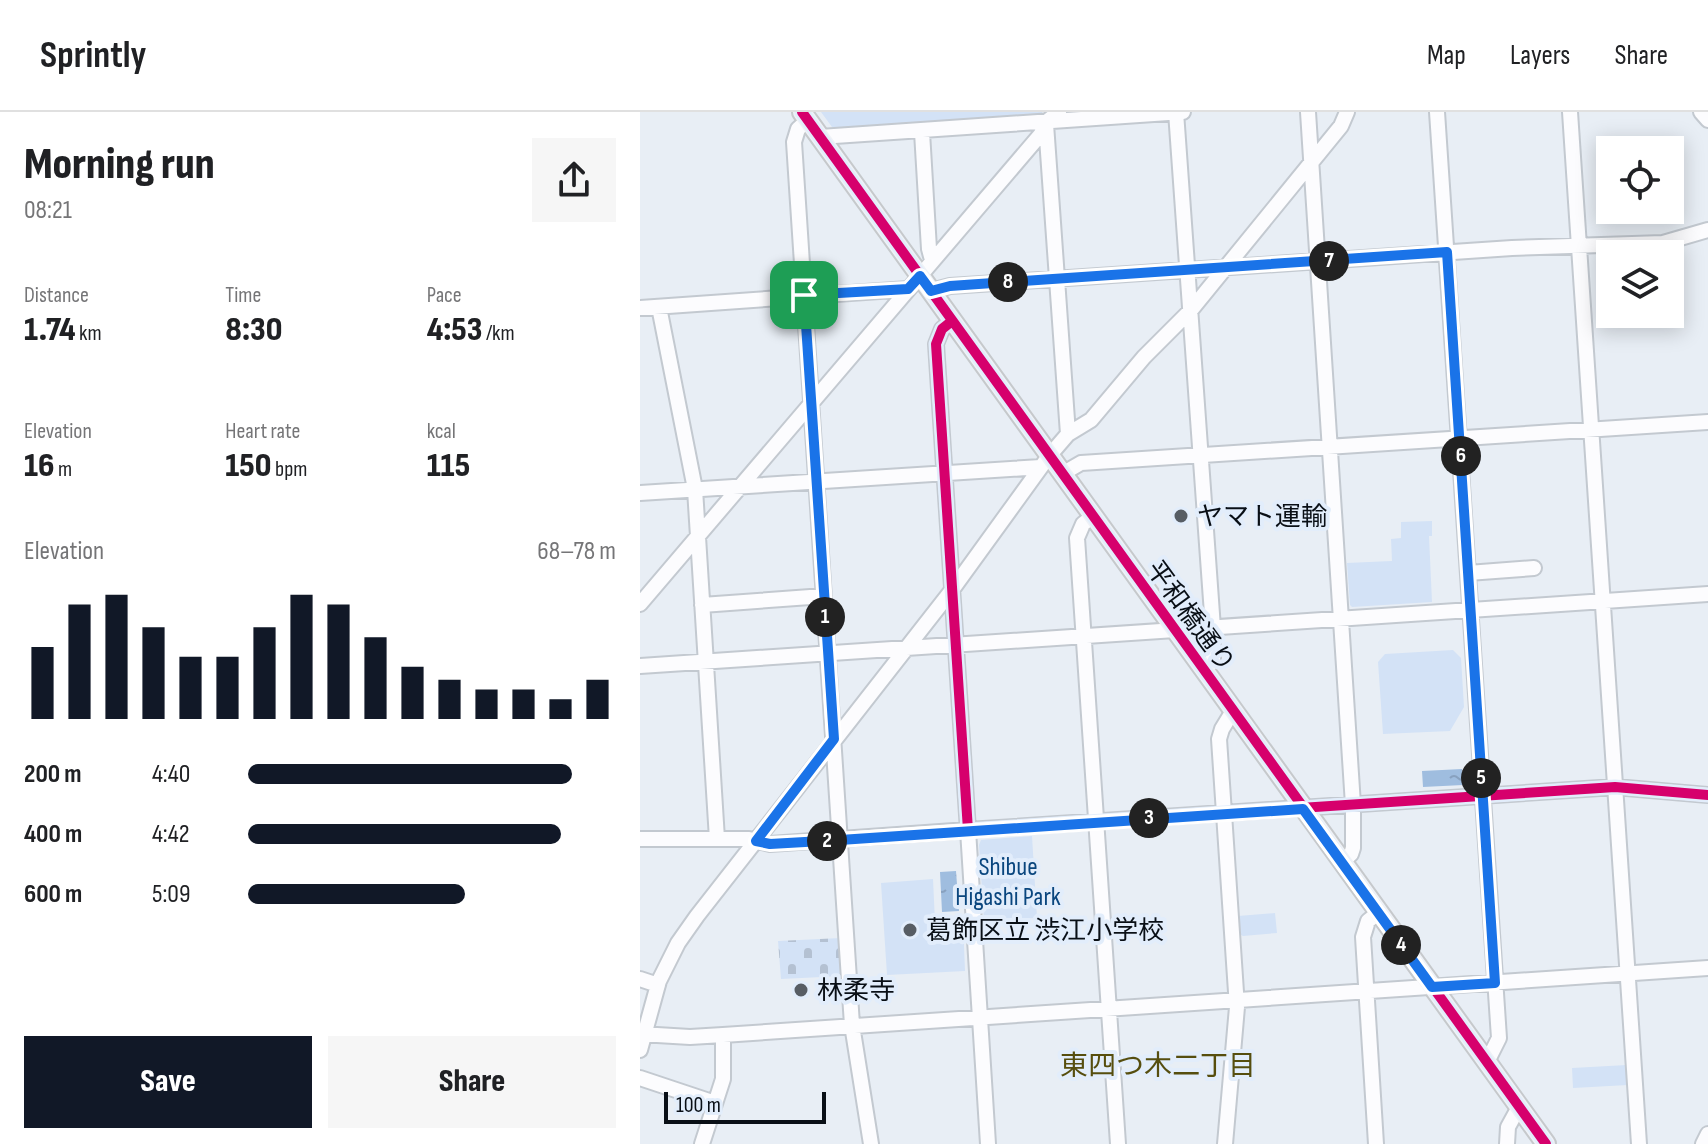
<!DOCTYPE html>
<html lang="en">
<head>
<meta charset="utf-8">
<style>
  body { margin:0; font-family:"Sofia Sans Condensed","Noto Sans JP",sans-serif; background:#f6f6f6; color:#202124; height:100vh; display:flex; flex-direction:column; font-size:30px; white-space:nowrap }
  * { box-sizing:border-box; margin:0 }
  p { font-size:26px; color:#757577 }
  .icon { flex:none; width:44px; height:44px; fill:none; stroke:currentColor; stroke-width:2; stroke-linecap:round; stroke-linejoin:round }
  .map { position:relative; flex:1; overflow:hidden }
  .panel { display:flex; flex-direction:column; background:#fff; width:640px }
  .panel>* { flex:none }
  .controls { position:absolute; left:956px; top:24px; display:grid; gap:16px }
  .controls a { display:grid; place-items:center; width:88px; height:88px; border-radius:0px; background:#fff; box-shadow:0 4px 20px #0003; font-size:40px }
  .scale { position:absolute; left:24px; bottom:20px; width:162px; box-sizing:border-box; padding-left:8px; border:4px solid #090f16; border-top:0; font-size:22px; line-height:28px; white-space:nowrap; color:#090f16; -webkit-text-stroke:6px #e2edfb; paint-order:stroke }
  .pin { position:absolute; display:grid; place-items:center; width:68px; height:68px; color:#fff; margin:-34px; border-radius:16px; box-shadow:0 4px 12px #0006 }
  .km { position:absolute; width:40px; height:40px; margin:-20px; border-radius:50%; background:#222; color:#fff; font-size:22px; line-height:40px; text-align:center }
  .round { display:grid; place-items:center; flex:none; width:84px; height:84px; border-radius:0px; background:#f6f6f6 }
  .head { display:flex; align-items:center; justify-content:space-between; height:136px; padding:0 24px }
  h1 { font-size:44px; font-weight:800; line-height:60px }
  .figures { display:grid; grid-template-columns:repeat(3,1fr); gap:12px; height:136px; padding:8px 24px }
  .figures div { display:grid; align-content:center }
  .figures b { font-size:34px; font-weight:800 }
  .figures small { font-size:22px; font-weight:400 }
  .figures p { font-size:22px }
  .chart { height:224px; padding:16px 24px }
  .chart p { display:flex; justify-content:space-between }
  .chart svg { width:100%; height:144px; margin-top:8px; stroke:#111827; stroke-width:6 }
  .primary-button { display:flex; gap:16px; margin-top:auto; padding:16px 24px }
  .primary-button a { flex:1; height:92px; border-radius:0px; background:#111827; color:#fff; font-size:32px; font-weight:800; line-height:92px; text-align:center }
  .primary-button a+a { background:#f6f6f6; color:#202124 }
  ul { padding:0 24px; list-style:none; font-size:26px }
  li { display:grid; grid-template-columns:128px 96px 1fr; align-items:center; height:60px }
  li i { height:20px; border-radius:10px; background:#111827 }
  header { display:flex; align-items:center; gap:48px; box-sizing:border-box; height:112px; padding:0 40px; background:#fff; border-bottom:2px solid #e0e0e0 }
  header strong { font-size:38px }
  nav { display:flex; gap:44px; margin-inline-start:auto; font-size:28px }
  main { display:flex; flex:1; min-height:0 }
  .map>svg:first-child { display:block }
  .cemetery { fill:url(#cemetery-stones) }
  .park { fill:#d3e2f6 }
  .water { fill:url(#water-ripples) }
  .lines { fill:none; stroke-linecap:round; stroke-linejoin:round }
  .minor-casing { stroke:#c3c9d0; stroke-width:18 }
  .major-casing { stroke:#c6c9cc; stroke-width:22 }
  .minor { stroke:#fcfcfe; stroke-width:14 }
  .major { stroke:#eff2f7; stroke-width:18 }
  .cycleway-casing { stroke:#e2edfb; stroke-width:15 }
  .cycleway { stroke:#d6006c; stroke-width:10 }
  .route-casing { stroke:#fff; stroke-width:16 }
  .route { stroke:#1a73e8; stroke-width:10 }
  .poi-dot { fill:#575d64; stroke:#e2edfb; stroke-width:3 }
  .labels { text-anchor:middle; stroke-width:8; stroke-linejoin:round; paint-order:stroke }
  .poi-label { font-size:26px; fill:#090f16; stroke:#e2edfb; text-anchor:start }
  .street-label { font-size:26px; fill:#090f16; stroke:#e2edfb }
  .park-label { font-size:26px; fill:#0a467e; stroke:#e2edfb }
  .neighbourhood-label { font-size:28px; fill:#564e0f; stroke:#e2edfb }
</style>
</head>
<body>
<header>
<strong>Sprintly</strong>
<nav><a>Map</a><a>Layers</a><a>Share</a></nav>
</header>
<main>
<section class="panel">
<div class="head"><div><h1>Morning run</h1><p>08:21</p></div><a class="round"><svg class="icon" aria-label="share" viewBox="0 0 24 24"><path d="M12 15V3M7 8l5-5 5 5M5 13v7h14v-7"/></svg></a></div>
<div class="figures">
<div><p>Distance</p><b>1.74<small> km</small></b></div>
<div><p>Time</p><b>8:30</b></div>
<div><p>Pace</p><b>4:53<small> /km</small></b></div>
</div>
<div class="figures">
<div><p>Elevation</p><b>16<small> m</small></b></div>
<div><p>Heart rate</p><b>150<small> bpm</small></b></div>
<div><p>kcal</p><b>115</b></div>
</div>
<div class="chart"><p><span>Elevation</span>68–78 m</p>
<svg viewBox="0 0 160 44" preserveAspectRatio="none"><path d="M5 44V22M15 44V9M25 44V6M35 44V16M45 44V25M55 44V25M65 44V16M75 44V6M85 44V9M95 44V19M105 44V28M115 44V32M125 44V35M135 44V35M145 44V38M155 44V32"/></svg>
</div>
<ul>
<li><b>200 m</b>4:40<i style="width:88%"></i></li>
<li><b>400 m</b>4:42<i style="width:85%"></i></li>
<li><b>600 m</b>5:09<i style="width:59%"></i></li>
</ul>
<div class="primary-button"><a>Save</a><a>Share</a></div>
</section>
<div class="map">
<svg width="1068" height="1032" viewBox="0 0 1068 1032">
  <defs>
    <pattern id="cemetery-stones" width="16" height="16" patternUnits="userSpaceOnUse" patternTransform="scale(2)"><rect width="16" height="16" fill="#d3e2f6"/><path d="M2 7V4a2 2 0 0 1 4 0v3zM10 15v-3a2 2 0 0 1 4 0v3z" fill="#b4c1d2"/></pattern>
    <pattern id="water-ripples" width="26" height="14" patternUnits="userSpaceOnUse" patternTransform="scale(2)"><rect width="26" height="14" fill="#9fbddf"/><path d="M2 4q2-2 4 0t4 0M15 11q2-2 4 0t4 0" fill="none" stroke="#88a1bf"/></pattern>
  </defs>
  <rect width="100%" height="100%" fill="#e8eef5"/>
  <path class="cemetery" d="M201,826L203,864L141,867L138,829Z"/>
  <path class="park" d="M181,0H402L403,6L198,18L192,15Z
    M792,409V424H789L792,490L712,495L710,493L707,451L752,449L751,427L761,426V410Z
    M813,538L821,546L824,595L810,619L743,622L738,550L745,542Z
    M392,724L397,806L344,808L339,733L341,728Z
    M293,767L295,810L323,809L325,859L247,863L241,771Z
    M635,801L637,821L603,824L599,822L598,804Z
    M987,953L988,973L933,976L932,956Z"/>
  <path class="water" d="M822,657L823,673L783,675L782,659Z
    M316,759L319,799L302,800L300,760Z"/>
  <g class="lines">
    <g class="minor-casing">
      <path id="minor" d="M536,0L573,516V549L563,558
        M668,0L713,693V736L711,742L702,750
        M797,0L859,926L847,950
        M930,0L999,1032
        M1061,0L1068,8
        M168,8L158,17L154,30L212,913L231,1032
        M406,12L428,322
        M282,20L289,137L292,148
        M180,25L543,0
        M291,179L310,174L872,136L1023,131L1068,118
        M19,195L55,377L77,727
        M0,196L268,177
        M312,209L302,217L296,232L328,718L975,675L1068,683
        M422,362L441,351L1068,310
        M0,381L401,355
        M453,404L443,412L437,426L478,1032
        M828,461L894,456
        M0,492L401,22L406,10L419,0
        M62,493L184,484
        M0,554L1068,482
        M0,727H109L130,732L328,718L348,1032
        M0,867L18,873
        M0,922L50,925L83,923L1068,856
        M0,938L19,869L38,831L57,804L312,478L409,344L428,322L451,308L504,245L551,198L701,14L707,0
        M0,966L75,991
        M62,1032L83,967V923
        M585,1032L597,895L579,627L582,617L593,599
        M736,1032L723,825L728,809L738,801
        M867,1032L868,1015L879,995
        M1063,1032L1068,1022"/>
    </g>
    <g class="major-casing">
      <path id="major" d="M162,0L906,1032"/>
    </g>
    <use href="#minor" class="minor"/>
    <use href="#major" class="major"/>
    <g class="cycleway-casing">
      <path id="cycleway" d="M162,0L906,1032
        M312,209L302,217L296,232L328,718L975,675L1068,683"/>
    </g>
    <use href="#cycleway" class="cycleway"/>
  </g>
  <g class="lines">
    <g class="route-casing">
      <path id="route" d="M807,140L855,871L792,875L663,697L200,728L130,732L116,729L194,627L164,183L268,177L280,164L291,179L310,174Z"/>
    </g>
    <use href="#route" class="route"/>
  </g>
  <g class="poi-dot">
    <circle cx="541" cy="404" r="8"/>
    <circle cx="270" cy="818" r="8"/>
    <circle cx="161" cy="878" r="8"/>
  </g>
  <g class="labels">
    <g class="poi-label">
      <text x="557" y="413">ヤマト運輸</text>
      <text x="286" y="827">葛飾区立 渋江小学校</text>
      <text x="177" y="887">林柔寺</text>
    </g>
    <g class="street-label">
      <text transform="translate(551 504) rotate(54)" y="9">平和橋通り</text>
    </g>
    <g class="park-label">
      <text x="368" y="763">Shibue<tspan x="368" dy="30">Higashi Park</tspan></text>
    </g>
    <g class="neighbourhood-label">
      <text x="518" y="963">東四つ木二丁目</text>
    </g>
  </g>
</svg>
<div class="controls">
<a><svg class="icon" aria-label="locate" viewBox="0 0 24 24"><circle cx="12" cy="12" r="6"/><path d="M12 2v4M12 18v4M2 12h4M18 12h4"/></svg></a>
<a><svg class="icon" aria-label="layers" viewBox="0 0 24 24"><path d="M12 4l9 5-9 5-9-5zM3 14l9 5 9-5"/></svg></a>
</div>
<div class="scale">100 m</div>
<div class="pin" style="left:164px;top:183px;background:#1e9e55"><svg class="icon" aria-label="arrive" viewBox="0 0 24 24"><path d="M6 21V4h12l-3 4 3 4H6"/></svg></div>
<b class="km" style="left:185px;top:505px">1</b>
<b class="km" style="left:187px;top:729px">2</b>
<b class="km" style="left:509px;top:706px">3</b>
<b class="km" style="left:761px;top:833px">4</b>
<b class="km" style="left:841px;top:666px">5</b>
<b class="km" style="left:821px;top:344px">6</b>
<b class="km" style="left:689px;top:149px">7</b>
<b class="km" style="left:368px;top:170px">8</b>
</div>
</main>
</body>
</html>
